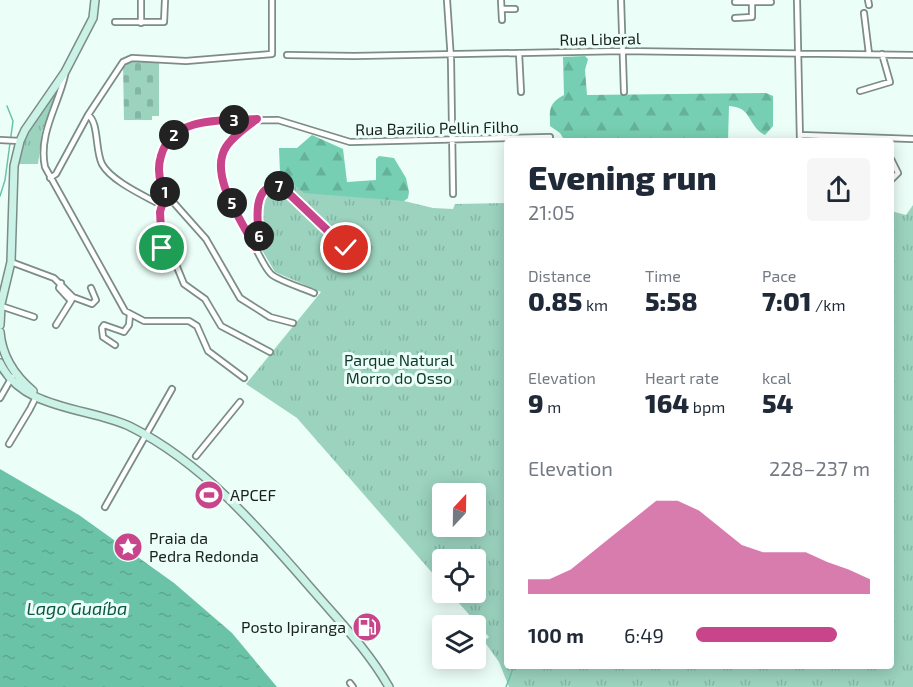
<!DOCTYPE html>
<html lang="en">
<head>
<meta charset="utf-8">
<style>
  body { margin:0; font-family:"Exo 2",sans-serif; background:#f6f6f7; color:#1f2937; height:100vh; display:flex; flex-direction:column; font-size:22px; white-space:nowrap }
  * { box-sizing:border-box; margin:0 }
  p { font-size:20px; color:#747a83 }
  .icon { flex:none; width:33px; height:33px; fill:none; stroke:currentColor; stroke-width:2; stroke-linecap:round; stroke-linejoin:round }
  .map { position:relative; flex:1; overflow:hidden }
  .drawer { position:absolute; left:504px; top:138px; width:390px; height:531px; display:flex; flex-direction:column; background:#fff; border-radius:6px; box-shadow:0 3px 15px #0003 }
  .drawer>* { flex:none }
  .needle { width:39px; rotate:22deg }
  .controls { position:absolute; left:432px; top:483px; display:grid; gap:12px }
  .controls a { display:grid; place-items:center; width:54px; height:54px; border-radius:6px; background:#fff; box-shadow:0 3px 15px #0003; font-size:30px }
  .pin { position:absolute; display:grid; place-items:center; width:51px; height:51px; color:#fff; margin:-26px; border:3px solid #fff; border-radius:50%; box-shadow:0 2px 6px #0007 }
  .km { position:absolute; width:30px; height:30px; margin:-15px; border-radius:50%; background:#222; color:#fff; font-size:16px; line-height:30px; text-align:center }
  .round { display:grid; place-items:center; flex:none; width:63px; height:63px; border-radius:6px; background:#f6f6f7 }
  .head { display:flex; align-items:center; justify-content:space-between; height:102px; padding:0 24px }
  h1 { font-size:33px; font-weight:800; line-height:45px }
  .figures { display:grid; grid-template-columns:repeat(3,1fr); gap:9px; height:102px; padding:6px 24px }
  .figures div { display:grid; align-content:center }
  .figures b { font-size:26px; font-weight:800 }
  .figures small { font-size:16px; font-weight:400 }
  .figures p { font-size:16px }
  .chart { height:168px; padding:12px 24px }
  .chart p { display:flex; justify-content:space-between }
  .chart svg { width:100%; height:108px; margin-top:6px; fill:#c8458b; opacity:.7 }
  ul { padding:0 24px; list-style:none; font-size:20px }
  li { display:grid; grid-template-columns:96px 72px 1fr; align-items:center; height:45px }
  li i { height:15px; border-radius:8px; background:#c8458b }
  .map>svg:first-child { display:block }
  .forest { fill:url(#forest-firs) }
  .cemetery { fill:url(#cemetery-stones) }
  .park { fill:url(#park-tufts); fill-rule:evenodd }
  .water { fill:url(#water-ripples) }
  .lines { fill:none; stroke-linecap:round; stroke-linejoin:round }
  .stream { stroke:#6ac3a7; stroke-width:1.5 }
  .minor-casing { stroke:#7c8d86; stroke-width:8 }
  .secondary-casing { stroke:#7c8d86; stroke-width:10 }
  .minor { stroke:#fff; stroke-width:4.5 }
  .secondary { stroke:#cbf2e7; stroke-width:7 }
  .route-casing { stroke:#fff; stroke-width:12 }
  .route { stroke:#c8458b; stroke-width:8 }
  .labels { text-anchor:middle; stroke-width:6; stroke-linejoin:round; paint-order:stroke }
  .street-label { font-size:16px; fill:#19201e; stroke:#ebfef7 }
  .park-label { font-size:16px; fill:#0e382c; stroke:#ebfef7 }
  .poi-label { font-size:16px; fill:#19201e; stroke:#ebfef7; text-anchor:start }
  .water-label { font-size:18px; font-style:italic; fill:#0c5744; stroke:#ebfef7 }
</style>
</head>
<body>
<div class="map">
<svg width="913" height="687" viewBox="0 0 913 687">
  <defs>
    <pattern id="forest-firs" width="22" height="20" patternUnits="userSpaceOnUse" patternTransform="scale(1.5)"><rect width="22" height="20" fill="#76cfb2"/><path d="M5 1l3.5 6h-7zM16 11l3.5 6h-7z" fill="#66b199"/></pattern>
    <pattern id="cemetery-stones" width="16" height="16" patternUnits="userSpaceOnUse" patternTransform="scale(1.5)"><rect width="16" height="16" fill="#9bd3bf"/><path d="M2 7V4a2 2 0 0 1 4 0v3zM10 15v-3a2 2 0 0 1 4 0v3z" fill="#85b5a4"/></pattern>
    <pattern id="park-tufts" width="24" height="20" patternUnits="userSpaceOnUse" patternTransform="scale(1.5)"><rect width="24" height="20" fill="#9bd3bf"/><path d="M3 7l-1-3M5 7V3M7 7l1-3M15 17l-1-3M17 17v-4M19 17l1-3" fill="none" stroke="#85b5a4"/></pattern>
    <pattern id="water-ripples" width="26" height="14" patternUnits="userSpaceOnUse" patternTransform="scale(1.5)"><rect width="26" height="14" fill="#6ac3a7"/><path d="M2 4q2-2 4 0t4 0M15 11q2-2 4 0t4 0" fill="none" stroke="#5ba78f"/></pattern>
  </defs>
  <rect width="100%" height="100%" fill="#ebfef7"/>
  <path class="forest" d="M585,56L588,59L585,70L587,95L766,93L773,96V126L765,135C747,126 753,107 729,106L728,141H565L560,133L550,126C550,109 548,104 564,95L563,57Z
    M312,135L343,149L347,182L376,180V159L379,156L394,158L406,178L409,192L408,198L404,201L398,226L303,193L280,173L279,148H297Z"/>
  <path class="cemetery" d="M123,62H159V116H152V120H124Z"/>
  <path class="park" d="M60,86L42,131L38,164H18L27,130Z
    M280,173L303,193L404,201L433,208L453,209L455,204L507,203V666H891V211L906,215L913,205V687H509L499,662L484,641L489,637L450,593L476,592V560H442V584L297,418L246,384L321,292L275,272L262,250V233L258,222L261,196L267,189L282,187ZM442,494H476V526H442Z"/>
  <path class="water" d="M0,469L79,515L174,583L232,633L277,687H0Z"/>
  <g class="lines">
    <path class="stream" d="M0,196L5,180L13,121L7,106
      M506,687L514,666"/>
    <g class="minor-casing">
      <path id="minor" d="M447,0L451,60L453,194
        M501,0L502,20
        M621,0L624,92
        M756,0V2H771
        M797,0L800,141
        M868,0L869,5
        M735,2H756
        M502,9H515
        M864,13L869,54
        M735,18L752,17V2
        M115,22H164L165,0
        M141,23V0
        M519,53L521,92
        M287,55L354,56L622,51L913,55
        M65,75C58,106 38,134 45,167L125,311L144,321H189L197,326L208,351L244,378
        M860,91L890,82L882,54
        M88,115C99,122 95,151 102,164C111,181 145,196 161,205
        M255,121C200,158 222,182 247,230C252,241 264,267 271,274C277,280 305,289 314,293
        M800,135L913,139
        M0,140L20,141
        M891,159L898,173L891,180
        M50,178L56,174L88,115L123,62L132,58L186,61L272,54V0
        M161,205V247L175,262L184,284L205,299L221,326L270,352
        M255,247L260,242C257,223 252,180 282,187L346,248
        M11,262L54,278L73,297L92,304L96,300L91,288
        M61,283L59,288L71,301L73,297
        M1,306L34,317
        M293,323L270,317L240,298L206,239L166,194L158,176L161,153L167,141L177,132L206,121L278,120L350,142L550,137
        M56,325L71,301
        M115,345L103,337L102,328L104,325L124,332L129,325L130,314
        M0,398L12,377
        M31,407L36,397
        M9,444L30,409
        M196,456L240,402
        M105,507L172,389
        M350,683L353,687"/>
    </g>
    <g class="secondary-casing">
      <path id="secondary" d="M0,308L11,262L14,166L20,141L25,130L65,72L93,18L95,0
        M0,325L1,306
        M0,332C2,357 14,375 33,391
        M0,363C23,411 90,407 131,427C205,464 263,533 316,594C343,625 369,652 389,687"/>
    </g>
    <use href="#minor" class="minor"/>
    <use href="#secondary" class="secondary"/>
  </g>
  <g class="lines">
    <g class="route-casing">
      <path id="route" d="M162,248L160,212L162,205L170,200C160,186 156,172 161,156C172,115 224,121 257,119C246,127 233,136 226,147C208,175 242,221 255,247L260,242C257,223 251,180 282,187L346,248"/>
    </g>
    <use href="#route" class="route"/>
  </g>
  <defs>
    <g id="stadium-disc" transform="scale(1.5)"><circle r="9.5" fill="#c8458b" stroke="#ebfef7"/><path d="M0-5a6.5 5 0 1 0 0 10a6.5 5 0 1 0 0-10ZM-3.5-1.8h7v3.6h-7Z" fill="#fff"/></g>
    <g id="sight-disc" transform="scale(1.5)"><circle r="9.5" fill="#c8458b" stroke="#ebfef7"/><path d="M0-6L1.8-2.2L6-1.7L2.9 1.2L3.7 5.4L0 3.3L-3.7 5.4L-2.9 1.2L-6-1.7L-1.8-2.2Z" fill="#fff"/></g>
    <g id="fuel-disc" transform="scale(1.5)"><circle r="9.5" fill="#c8458b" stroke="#ebfef7"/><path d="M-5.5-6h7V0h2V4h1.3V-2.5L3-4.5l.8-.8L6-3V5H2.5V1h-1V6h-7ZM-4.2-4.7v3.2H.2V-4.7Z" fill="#fff"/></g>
  </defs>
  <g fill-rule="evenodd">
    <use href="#stadium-disc" x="209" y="495"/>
    <use href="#sight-disc" x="128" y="547"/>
    <use href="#fuel-disc" x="367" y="627"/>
  </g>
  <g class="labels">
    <g class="street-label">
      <text transform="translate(600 39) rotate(-1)" y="6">Rua Liberal</text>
      <text transform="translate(437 128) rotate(-1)" y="6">Rua Bazilio Pellin Filho</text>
    </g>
    <g class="park-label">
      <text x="399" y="366">Parque Natural<tspan x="399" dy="18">Morro do Osso</tspan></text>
    </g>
    <g class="poi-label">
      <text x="230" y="501">APCEF</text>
      <text x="149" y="544">Praia da<tspan x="149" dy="18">Pedra Redonda</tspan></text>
      <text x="346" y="633" text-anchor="end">Posto Ipiranga</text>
    </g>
    <g class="water-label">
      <text x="77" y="615">Lago Guaíba</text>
    </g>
  </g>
</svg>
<div class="controls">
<a><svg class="needle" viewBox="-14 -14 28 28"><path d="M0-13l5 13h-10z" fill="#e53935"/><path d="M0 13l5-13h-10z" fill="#747a83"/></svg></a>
<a><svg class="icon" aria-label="locate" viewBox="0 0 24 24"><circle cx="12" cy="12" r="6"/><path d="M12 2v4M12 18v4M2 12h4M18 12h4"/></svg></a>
<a><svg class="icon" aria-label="layers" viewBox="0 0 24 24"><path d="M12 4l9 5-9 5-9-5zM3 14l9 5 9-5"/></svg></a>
</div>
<div class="pin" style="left:162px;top:248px;background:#1e9e55"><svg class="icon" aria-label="arrive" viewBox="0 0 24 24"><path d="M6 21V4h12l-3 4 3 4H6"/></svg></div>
<div class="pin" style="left:346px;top:248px;background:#d93025"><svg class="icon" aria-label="check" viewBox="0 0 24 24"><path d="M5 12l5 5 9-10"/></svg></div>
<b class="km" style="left:165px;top:192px">1</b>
<b class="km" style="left:174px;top:135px">2</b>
<b class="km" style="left:234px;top:120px">3</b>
<b class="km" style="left:232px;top:203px">5</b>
<b class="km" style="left:259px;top:236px">6</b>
<b class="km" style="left:279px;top:186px">7</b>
<section class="drawer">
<div class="head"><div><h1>Evening run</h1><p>21:05</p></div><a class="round"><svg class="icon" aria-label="share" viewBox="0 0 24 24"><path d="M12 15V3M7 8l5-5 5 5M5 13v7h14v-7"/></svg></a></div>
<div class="figures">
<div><p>Distance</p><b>0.85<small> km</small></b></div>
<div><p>Time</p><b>5:58</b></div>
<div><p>Pace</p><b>7:01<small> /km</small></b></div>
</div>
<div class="figures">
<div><p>Elevation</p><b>9<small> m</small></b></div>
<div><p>Heart rate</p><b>164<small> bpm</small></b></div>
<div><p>kcal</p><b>54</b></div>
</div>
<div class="chart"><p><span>Elevation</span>228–237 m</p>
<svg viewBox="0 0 160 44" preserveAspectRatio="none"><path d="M0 44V38L10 38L20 34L30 27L40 20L50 13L60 6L70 6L80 10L90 17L100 24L110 27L120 27L130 27L140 31L150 34L160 38V44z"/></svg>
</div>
<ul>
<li><b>100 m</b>6:49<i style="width:81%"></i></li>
</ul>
</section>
</div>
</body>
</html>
